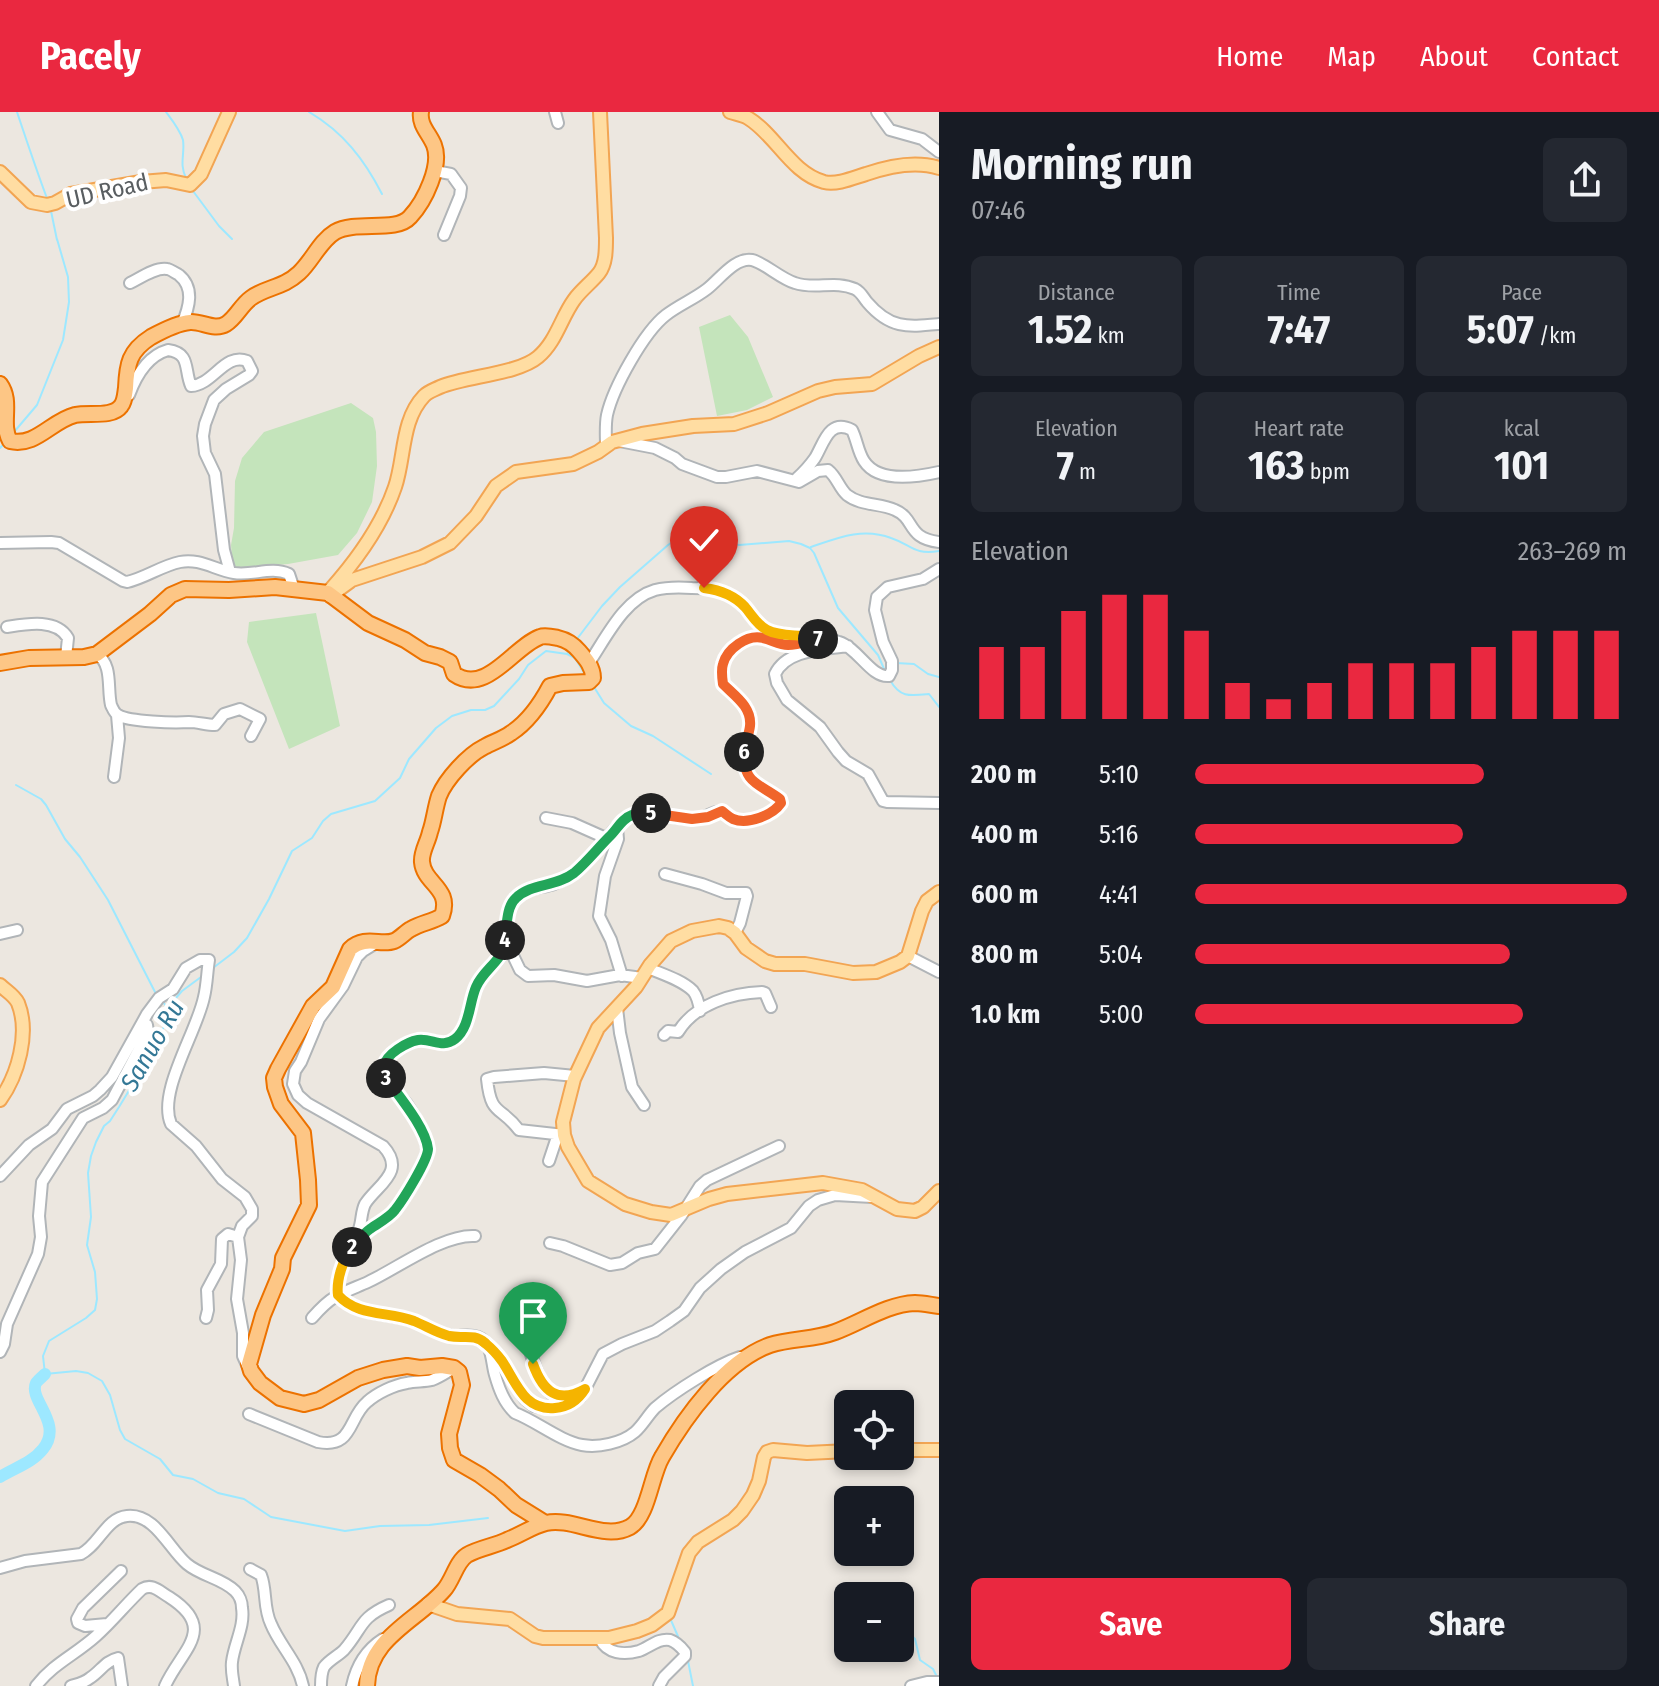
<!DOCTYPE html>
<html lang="en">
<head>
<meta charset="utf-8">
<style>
  body { margin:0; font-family:"Fira Sans Condensed",sans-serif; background:#242831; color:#f1f3f6; height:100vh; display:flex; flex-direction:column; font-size:30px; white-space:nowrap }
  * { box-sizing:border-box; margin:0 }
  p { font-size:26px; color:#9ea1a6 }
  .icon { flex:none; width:44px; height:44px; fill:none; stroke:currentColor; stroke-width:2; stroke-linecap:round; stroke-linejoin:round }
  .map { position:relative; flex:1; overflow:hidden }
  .side { display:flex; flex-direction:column; background:#171b24; width:720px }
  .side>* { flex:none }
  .controls { position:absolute; left:834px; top:1278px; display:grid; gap:16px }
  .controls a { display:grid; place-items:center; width:80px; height:80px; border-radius:12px; background:#171b24; box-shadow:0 4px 12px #0003; font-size:40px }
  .pin { position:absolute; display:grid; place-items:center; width:68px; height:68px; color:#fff; margin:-82px -34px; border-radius:50% 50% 50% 0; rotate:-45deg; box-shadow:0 0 8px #0007 }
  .pin .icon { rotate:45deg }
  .km { position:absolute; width:40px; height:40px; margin:-20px; border-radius:50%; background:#222; color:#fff; font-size:22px; line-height:40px; text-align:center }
  .round { display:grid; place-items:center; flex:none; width:84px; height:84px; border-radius:12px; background:#242831 }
  .overview { display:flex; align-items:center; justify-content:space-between; height:136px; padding:0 32px }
  h1 { font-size:44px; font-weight:700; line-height:60px }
  .stats { display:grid; grid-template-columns:repeat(3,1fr); gap:12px; height:136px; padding:8px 32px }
  .stats div { display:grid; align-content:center; border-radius:12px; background:#242831; text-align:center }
  .stats b { font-size:40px; font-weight:700 }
  .stats small { font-size:22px; font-weight:400 }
  .stats p { font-size:22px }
  .chart { height:224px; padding:16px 32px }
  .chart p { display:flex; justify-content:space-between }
  .chart svg { width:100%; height:144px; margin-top:8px; stroke:#ea2840; stroke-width:6 }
  .cta { display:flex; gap:16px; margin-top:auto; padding:16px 32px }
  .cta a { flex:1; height:92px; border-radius:12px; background:#ea2840; color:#fff; font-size:32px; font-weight:700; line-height:92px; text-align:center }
  .cta a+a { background:#242831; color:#f1f3f6 }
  ul { padding:0 32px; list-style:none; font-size:26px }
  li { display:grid; grid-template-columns:128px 96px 1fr; align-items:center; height:60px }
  li i { height:20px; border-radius:10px; background:#ea2840 }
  header { display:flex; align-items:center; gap:48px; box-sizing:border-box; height:112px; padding:0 40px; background:#ea2840; color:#fff }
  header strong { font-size:38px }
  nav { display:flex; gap:44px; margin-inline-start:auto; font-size:28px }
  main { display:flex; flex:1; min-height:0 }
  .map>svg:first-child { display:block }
  .green { fill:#c4e4bb }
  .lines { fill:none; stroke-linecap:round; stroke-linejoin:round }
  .stream { stroke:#9de8ff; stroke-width:2 }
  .river { stroke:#9de8ff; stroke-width:12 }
  .minor-casing { stroke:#b1b5b8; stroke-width:14 }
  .major-casing { stroke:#f2a553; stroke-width:16 }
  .highway-casing { stroke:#ec7200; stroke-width:18 }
  .minor { stroke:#fff; stroke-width:10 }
  .major { stroke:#ffdda2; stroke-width:12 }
  .highway { stroke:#fdc685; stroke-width:14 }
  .split-1-casing { stroke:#fff; stroke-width:16 }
  .split-2-casing { stroke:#fff; stroke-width:16 }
  .split-3-casing { stroke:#fff; stroke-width:16 }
  .split-4-casing { stroke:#fff; stroke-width:16 }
  .split-5-casing { stroke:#fff; stroke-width:16 }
  .split-6-casing { stroke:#fff; stroke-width:16 }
  .split-7-casing { stroke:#fff; stroke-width:16 }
  .split-8-casing { stroke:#fff; stroke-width:16 }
  .split-1 { stroke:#f5b400; stroke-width:10 }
  .split-2 { stroke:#f5b400; stroke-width:10 }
  .split-3 { stroke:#22a559; stroke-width:10 }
  .split-4 { stroke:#22a559; stroke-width:10 }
  .split-5 { stroke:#22a559; stroke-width:10 }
  .split-6 { stroke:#f0652b; stroke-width:10 }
  .split-7 { stroke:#f0652b; stroke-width:10 }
  .split-8 { stroke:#f5b400; stroke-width:10 }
  .labels { text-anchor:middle; stroke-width:8; stroke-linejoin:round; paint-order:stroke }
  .street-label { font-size:24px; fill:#595e61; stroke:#fff }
  .water-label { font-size:26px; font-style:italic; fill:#347896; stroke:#fff }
</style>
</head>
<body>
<header>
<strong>Pacely</strong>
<nav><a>Home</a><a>Map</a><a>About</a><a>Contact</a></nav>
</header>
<main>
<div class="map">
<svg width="939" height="1574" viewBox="0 0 939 1574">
  <rect width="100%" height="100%" fill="#ece7e0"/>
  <path class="green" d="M730,203L748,225L773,285L747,298L717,304L699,215Z
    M351,291L373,306L376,320L377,354L372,390L357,421L338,443L288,452L233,457L231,433L234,416L235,369L242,346L264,320Z
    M316,501L340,614L289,637L247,530L249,510Z"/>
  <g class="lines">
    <path class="stream" d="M17,0C27,30 37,60 48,89
      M166,0C172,8 180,18 183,28C185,42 179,52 186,66
      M309,0C343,20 364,47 382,82
      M193,79L219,114L232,127
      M51,99L57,128
      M14,320L37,293L63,228L69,190L68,165L57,127
      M0,336L4,332
      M811,435C837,426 863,415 891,426C912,433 913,443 939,439
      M577,527L602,494L620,475L668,433L681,424H692L739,433L789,429L801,432L810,436L814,441L838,496L878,543L885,559
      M567,542L575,546L586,564
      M896,551L914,552L928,562L939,565
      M890,568C900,586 910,584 929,582L939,595
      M594,575L604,591L631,614L653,624L711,662
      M16,673L41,687L46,693L65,727L80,745L108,788L155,880
      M213,856L234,840L247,826L269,787L292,739L312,726L323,709L331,702L375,689L400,666L409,647L436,616L452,604L471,598H485L494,594L519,567L528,553L546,539L567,542L569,539
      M201,865L182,879L175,887L156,934L141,951L133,972L119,995L110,1009L104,1014L96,1030L91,1044L88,1061L91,1105L87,1133L95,1160L97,1187L95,1198L86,1206L49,1229L43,1244L45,1262L76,1259L88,1261L102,1269L110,1283L120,1318L125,1327L160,1347L173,1363L193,1367L218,1381L244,1387L271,1405L345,1419L380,1414L429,1413L488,1406
      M163,890L169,898
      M857,1477L868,1484
      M670,1506L680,1529
      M900,1512L915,1527L920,1548L933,1557L938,1567
      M688,1549L693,1574"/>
    <path class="river" d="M0,1365C14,1356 32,1351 43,1337C64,1311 28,1288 36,1271C38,1268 43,1264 45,1262"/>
    <g class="minor-casing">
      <path id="minor" d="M555,0L558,11
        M877,0L890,18L922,27L939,40
        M435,59L451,62L461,76L460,84L444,123
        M130,171C140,166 156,155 167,157C170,157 177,162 179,163C195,176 189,196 182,212
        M129,283C136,264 147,244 168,238C191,241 184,258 191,274C213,273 225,240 247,249L252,259L249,263L226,277L214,288L205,312L203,324L205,341L215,362L224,438L230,460
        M619,329L655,336L675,346L682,352L717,365H726L757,359L799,370L818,359L828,358C837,365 839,376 847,383C861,394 880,391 895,398C916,407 906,426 939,430
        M606,334C606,324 605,313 607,303C613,276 644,220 666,203C679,193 694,187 707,177C719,168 735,145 752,148C763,150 781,167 795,171C815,178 835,168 855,177C861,180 863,185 867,190C890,217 907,215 939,212
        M797,366C804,360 810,353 815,346C824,331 829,306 852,318C857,328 858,340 864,349C878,371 917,365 939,360
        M0,431L51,430L59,431L123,469L127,470C145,466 161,454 180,450C200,446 215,458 234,461C253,464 271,454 289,462L294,477
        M7,515C26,512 56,506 68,526L66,545
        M848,534C823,538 787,537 775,562L777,571L787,588L820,615L838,640L846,649L868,662L883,689L887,690L939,691
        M97,542C113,553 107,576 111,593C113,597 114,601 118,603C129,610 175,611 189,610C198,610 206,613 215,613L224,602L240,597L260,607L251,624
        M589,551C606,526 624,487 655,478C667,475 680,475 692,476C707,476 722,477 734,486C748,495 754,514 770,519C784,524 800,521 814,526
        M114,665L119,626L117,603
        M546,706L572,711L608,727
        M617,716L618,727L605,764L599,804L611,828L622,864
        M665,762L702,772L726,781H746L747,784L740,811L735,821
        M0,822L17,818
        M506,829L520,858L528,864L554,863L587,869L620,863L642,866
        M376,831L363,839L357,845L343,874L319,907L301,950L295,959L293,972L298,983L307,991L383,1034C407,1060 377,1073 365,1092C361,1100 362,1109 359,1117C353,1139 334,1159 338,1183C357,1205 387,1200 413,1209C424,1213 435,1220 447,1223C457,1226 468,1221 478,1225C493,1231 491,1250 495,1263C499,1277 504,1291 515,1301C536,1309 560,1329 582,1333C598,1336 622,1331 635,1320C643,1313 648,1303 655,1296C675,1279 716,1253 740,1245
        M908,844L939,860
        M648,856C662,862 682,868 693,879C697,884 699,892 700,899
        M617,896L620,921L632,975L644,993
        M664,923L668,919L678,920C695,892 732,881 762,880L765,881L771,895
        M564,1023L519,1018C500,993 491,1005 487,967L494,965L544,961L575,964
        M549,1049L558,1022
        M0,1064L29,1033L52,1017L67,997L93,984L100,978L112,965L147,902L159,886L173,877L186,856L200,848H209C207,860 207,873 204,885C197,920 157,980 171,1012L196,1034L222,1067L245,1085L252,1097V1104L242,1114L238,1125L241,1148L237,1187L243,1221V1244L248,1255
        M550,1131L563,1134L610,1153L622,1151L638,1141L655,1137L681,1104L700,1074L707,1068L779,1034
        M349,1138C356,1131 363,1123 371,1117C379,1111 388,1106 395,1098C404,1088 429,1047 427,1035C425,1021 414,1003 406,991C399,982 382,969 383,956C384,943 408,929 420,928C438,926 448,942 462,918C470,904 470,887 477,872C484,858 502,850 505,834C507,817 504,794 519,783C530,775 542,776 554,772C567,767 578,758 588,748C603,735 619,703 641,701C659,700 677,708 695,707C704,707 716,697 723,700C726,701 730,705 733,707C747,713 774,704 781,691L780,687C769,679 756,675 749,664C734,643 756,622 749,601C745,590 731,580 723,572C722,566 721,559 723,553C726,538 745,524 760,525C770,526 779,534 790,533C808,532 820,523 839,530C858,536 871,566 889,564L892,558V549L883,530L875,498L877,485L888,475L923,467L939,457
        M206,1206L208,1198L207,1178L221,1152L222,1127L228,1122L238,1125
        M312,1206C319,1198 325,1191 335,1185C345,1179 357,1175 368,1170C398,1156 443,1122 475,1124
        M526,1229C538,1255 539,1298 580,1280
        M491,1236L503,1250L525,1287L534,1294L546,1296H558L571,1291L580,1285L585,1277L603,1242L622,1232L655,1219L670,1209L684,1199L700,1176L721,1157L745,1140L791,1116L809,1094L818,1088L835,1083L872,1085
        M0,1240L4,1232L7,1212L38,1142L41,1125L39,1104L42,1070L83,1006L103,996L112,988L148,920L147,913H142
        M249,1302L318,1330C353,1337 348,1306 367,1290C377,1281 394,1273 407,1271C415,1269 424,1270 432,1268C440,1265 447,1260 454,1256
        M0,1456L25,1449L81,1442C99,1433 106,1406 127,1404C155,1401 169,1437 187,1452C201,1464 222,1466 235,1479C239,1483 242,1490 242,1496C245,1514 234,1532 232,1550C231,1558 233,1566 234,1574
        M250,1457L261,1463C267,1478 263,1496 271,1512C280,1534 298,1550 303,1574
        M107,1512L85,1514L78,1511L77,1507L83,1496L121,1459
        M600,1527C607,1542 624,1543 639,1539C650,1535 658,1526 670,1528C676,1530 681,1535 685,1540V1544L664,1565L659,1574
        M36,1574C54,1551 75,1543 96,1524C112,1510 126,1492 142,1477C152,1471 159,1479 169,1485C219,1517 181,1538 165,1574
        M71,1574C78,1572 84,1571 90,1566C101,1559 105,1549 118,1546L122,1574
        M321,1574C321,1568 321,1561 324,1555C329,1548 338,1544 344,1538C363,1516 359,1506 389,1493
        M352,1574C356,1555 366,1538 383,1527
        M911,1574L927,1570H939"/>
    </g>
    <g class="major-casing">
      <path id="major" d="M730,0C736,2 743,3 748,6C776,23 791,61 824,70C837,73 853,66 866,62C889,54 915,48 939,56
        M0,60L31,90L47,93L55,91L71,82L141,70L166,68L190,73L201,62L229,0
        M330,478C356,449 382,413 395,375C405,346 401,308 424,284C429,279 434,278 440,275C467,264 518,262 538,245C556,230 561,206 574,188C581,178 591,171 599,161C606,152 606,138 606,126L600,0
        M330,484L352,468L422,445L450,431L476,404L496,374L516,360L573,352L598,340L612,330L642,322L693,314L734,312L768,301L818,279L835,275L872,272L919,244L939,235
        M939,780L927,789L922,799L908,844L900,850L876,860L853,861L805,852H775L765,849L746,836L735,821L728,816L719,814L692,819L671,829L650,853L636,875L598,916L574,967L563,1010L564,1023L568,1035L588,1069L625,1092L651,1100L671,1103L709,1087L727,1082L823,1071L862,1078L897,1097L915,1099L923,1095L939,1079
        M0,873C6,879 14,883 18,891C30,921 18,963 0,988
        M900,1338H939
        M428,1492L457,1502L510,1507L535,1524L543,1526H609L637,1519L652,1513L668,1501L689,1441L698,1430L733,1408L742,1399L753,1383L759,1369L764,1345L767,1340L773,1338L807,1341L848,1339"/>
    </g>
    <g class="highway-casing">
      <path id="highway" d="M0,272C13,290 0,311 10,329C36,335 51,309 75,303C89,300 112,306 121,294C125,289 125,282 126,276C127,252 129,239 151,225C162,219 177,211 190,210C202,209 214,219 226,212C236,206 241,193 251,186C266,175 283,176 299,161C312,149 320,129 335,120C356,108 396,121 410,105C425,89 442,53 434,33C429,21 419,13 421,0
        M0,551L29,546L84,545L97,542L150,502L171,483L185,477L229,478L275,475L328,481L368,511L405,528L425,541L440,545L450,550L454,562C486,584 513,535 540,525C545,523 553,525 558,526C567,528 573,532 579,539C586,547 593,555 593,566L589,570L563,571L550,574C541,591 528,610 511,621C503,627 493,630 484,635C468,643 446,667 439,684C435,696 434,709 430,720C428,730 421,740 422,750C424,772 452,776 442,804C432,810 421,811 411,817C405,820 401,826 394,829C381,834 365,823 350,837L333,875L313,894L278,957L274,966L275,975L281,992L303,1021L308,1068L309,1093L283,1146L282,1157L263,1203L249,1252L251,1259L260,1271L280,1286L304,1292L319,1288L358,1266L383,1258L407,1254L420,1256L442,1254L454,1256L459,1260L462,1273L449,1322L450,1336L454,1348L480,1363L499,1377L516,1393L545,1411
        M367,1574C368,1526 417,1509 444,1478C453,1468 456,1450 467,1443C479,1436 495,1434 507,1428C520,1423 533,1414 546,1411C573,1405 604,1429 630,1415C648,1405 651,1363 662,1345C685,1305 725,1249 770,1233C791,1226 814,1228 835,1220C860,1211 887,1192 915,1191C923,1191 931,1193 939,1194"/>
    </g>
    <use href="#minor" class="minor"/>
    <use href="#major" class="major"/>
    <use href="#highway" class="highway"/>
  </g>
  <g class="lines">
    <g class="split-1-casing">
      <path id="split-1" d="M485,1231C491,1236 497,1242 502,1249C516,1270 524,1299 555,1296C568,1295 578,1288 585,1277C558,1292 543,1280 533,1252"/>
    </g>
    <g class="split-2-casing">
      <path id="split-2" d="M352,1135C343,1148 336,1168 338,1183C358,1205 388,1199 414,1209C426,1214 437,1221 449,1224C463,1227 474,1221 485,1231"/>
    </g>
    <g class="split-3-casing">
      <path id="split-3" d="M352,1135C358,1129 363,1122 370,1117C378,1111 389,1106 395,1098C403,1088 428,1048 428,1037C426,1016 398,983 386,966"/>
    </g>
    <g class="split-4-casing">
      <path id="split-4" d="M386,966C384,961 382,959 384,954C386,942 407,930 418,928C432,926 442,937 455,927C470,915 469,891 476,875C484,856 504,849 505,828"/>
    </g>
    <g class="split-5-casing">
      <path id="split-5" d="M505,828C507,814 506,795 516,786C531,771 556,775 574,761C587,750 597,737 609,725C617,718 621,707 632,703C638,701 644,701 651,701"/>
    </g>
    <g class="split-6-casing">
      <path id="split-6" d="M651,701L692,707L708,705L722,699C726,702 729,705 733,707C748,713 773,703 781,691L780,687C758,671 743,671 744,640"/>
    </g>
    <g class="split-7-casing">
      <path id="split-7" d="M744,640C745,631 749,623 750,614C752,595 735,584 723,572C722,565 721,558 723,552C727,537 747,522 763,526C772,528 779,533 788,533C798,533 812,528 818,527"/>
    </g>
    <g class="split-8-casing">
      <path id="split-8" d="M704,476C720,478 734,483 745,495C752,503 757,513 767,518C782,526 802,521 818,527"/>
    </g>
    <use href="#split-1" class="split-1"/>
    <use href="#split-2" class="split-2"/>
    <use href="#split-3" class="split-3"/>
    <use href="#split-4" class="split-4"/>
    <use href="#split-5" class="split-5"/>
    <use href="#split-6" class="split-6"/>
    <use href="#split-7" class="split-7"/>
    <use href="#split-8" class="split-8"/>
  </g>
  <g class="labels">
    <g class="street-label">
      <text transform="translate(107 79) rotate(-13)" y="8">UD Road</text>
    </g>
    <g class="water-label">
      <text transform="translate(152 933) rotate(-60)" y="9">Sanuo Ru</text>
    </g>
  </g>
</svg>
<div class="controls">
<a><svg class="icon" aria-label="locate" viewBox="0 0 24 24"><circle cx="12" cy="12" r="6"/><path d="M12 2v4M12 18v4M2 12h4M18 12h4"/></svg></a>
<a>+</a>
<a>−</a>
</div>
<div class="pin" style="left:533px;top:1252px;background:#1e9e55"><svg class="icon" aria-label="arrive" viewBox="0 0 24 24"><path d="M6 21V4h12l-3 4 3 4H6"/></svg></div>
<div class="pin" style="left:704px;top:476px;background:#d93025"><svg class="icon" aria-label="check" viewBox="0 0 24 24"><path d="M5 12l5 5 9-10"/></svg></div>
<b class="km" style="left:352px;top:1135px">2</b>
<b class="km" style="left:386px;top:966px">3</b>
<b class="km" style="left:505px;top:828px">4</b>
<b class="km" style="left:651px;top:701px">5</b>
<b class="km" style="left:744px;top:640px">6</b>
<b class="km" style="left:818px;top:527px">7</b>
</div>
<section class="side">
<div class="overview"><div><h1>Morning run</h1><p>07:46</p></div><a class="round"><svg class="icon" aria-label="share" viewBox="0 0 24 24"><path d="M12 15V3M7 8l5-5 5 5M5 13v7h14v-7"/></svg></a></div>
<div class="stats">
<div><p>Distance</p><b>1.52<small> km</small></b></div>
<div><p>Time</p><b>7:47</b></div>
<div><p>Pace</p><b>5:07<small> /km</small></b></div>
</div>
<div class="stats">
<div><p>Elevation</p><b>7<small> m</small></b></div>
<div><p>Heart rate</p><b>163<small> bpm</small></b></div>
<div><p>kcal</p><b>101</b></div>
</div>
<div class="chart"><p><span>Elevation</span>263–269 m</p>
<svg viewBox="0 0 160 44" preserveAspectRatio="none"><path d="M5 44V22M15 44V22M25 44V11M35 44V6M45 44V6M55 44V17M65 44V33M75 44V38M85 44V33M95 44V27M105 44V27M115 44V27M125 44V22M135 44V17M145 44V17M155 44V17"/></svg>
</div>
<ul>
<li><b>200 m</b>5:10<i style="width:67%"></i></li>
<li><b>400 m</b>5:16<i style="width:62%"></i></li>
<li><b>600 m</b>4:41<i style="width:100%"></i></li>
<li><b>800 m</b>5:04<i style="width:73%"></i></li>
<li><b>1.0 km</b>5:00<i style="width:76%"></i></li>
</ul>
<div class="cta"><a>Save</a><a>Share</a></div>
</section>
</main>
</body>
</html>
